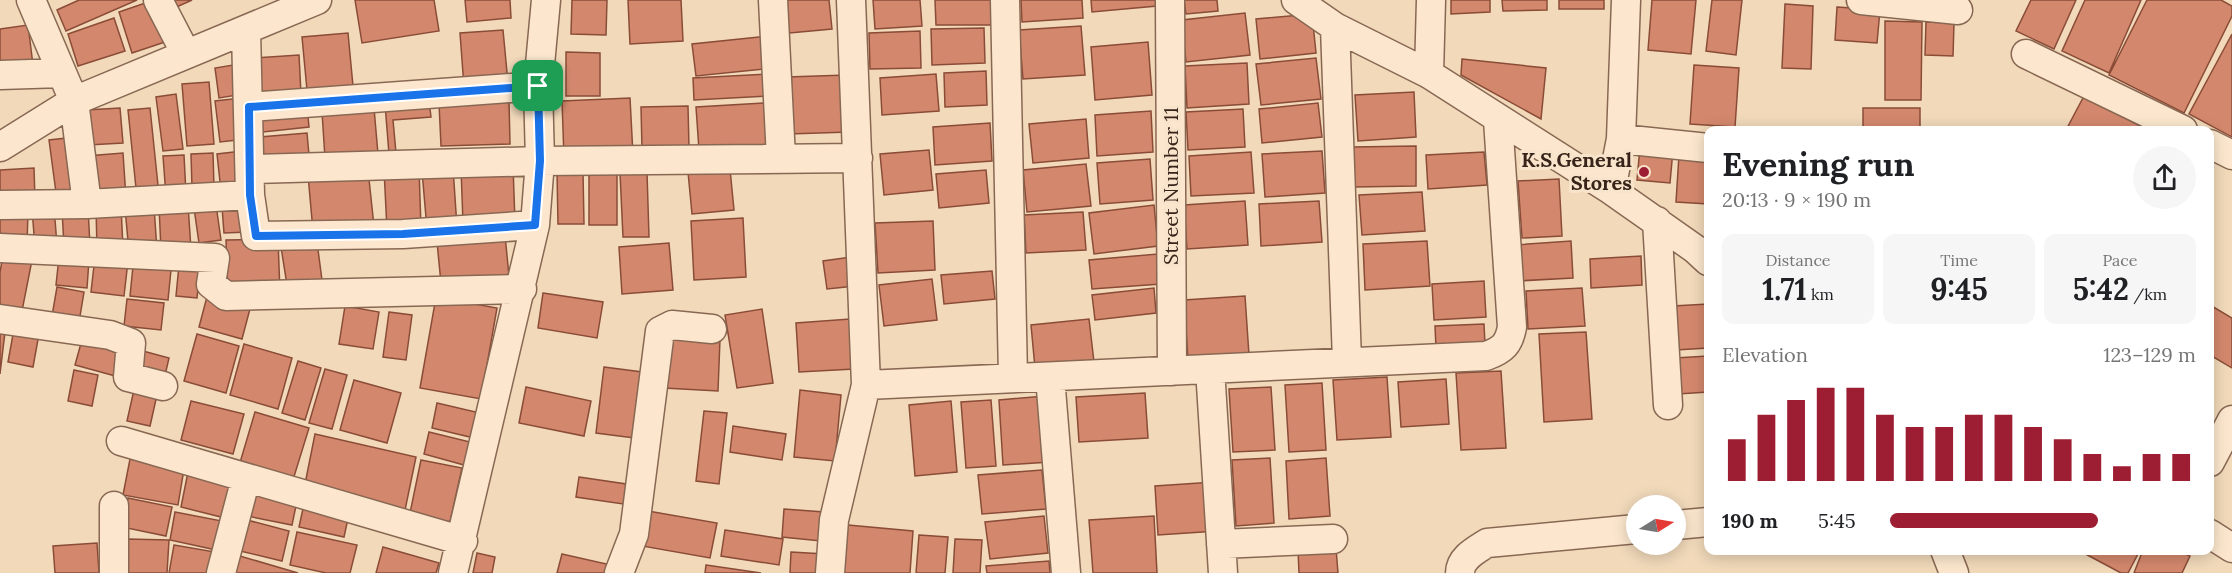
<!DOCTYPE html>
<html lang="en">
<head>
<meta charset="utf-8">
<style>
  body { margin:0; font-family:Lora,serif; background:#f6f6f6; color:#202124; height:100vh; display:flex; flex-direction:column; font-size:22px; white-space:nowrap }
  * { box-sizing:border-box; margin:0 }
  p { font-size:20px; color:#757577 }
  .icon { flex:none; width:33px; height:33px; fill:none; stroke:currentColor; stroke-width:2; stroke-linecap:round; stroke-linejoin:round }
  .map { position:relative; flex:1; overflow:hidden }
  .sheet { position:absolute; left:1704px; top:126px; width:510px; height:429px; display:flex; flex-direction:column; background:#fff; border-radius:12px; box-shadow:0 3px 15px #0003 }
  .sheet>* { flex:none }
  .needle { width:39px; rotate:79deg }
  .controls { position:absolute; left:1626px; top:495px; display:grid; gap:12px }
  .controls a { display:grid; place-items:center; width:60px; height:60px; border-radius:50%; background:#fff; box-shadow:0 3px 15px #0003; font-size:30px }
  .pin { position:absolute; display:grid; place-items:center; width:51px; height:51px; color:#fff; margin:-26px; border-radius:12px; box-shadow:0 3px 9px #0006 }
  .round { display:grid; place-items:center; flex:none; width:63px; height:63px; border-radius:32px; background:#f6f6f6 }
  .head { display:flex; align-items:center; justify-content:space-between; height:102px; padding:0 18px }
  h1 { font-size:33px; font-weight:700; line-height:45px }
  .metrics { display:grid; grid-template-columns:repeat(3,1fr); gap:9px; height:102px; padding:6px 18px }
  .metrics div { display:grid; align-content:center; border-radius:12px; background:#f6f6f6; text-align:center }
  .metrics b { font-size:30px; font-weight:700 }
  .metrics small { font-size:16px; font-weight:400 }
  .metrics p { font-size:16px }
  .chart { height:168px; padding:12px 18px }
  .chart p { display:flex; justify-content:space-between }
  .chart svg { width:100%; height:108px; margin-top:6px; stroke:#9d1e32; stroke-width:6 }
  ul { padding:0 18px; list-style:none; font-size:20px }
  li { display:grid; grid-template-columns:96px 72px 1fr; align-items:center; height:45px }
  li i { height:15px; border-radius:8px; background:#9d1e32 }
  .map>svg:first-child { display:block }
  .building { fill:#d3886d; stroke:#8a4c37; stroke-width:1.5 }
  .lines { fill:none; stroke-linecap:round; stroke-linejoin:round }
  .minor-casing { stroke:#896853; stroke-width:31 }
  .minor { stroke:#fce7ce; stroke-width:28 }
  .route-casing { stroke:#fff; stroke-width:12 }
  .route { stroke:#1a73e8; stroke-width:8 }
  .poi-dot { fill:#9d1e32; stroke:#f8e4ca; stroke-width:2 }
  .labels { text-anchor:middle; stroke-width:6; stroke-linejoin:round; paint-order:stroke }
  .poi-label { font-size:20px; font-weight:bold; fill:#37231a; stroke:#f8e4ca; text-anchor:end }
  .street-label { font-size:20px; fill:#37231a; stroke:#f8e4ca }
</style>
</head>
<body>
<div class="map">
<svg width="2232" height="573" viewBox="0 0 2232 573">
  <rect width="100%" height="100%" fill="#f1d9ba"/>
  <path class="building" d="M79,0H137L66,31L57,10Z
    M154,0L168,41L132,53L119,12Z
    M166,0H192L170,10Z
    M355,0H434L439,31L362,43Z
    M465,0H510L511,18L467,22Z
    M572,0H607L606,35L571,34Z
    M628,0H681L683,41L630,44Z
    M777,0H829L832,29L779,34Z
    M873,0H920L922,26L875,29Z
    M935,0H994V25H936Z
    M1021,0H1082L1083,18L1022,22Z
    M1091,0H1156L1157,6L1092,12Z
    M1184,0H1217L1218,11L1186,14Z
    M1451,0H1490V12L1451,14Z
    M1502,0H1547V10L1503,11Z
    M1559,0H1604V9H1559Z
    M1652,0H1696L1691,54L1648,50Z
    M1712,0H1742L1736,55L1706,51Z
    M2031,0H2076L2054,49L2016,31Z
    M2085,0H2141L2109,73L2062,51Z
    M2147,0H2221L2232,6V16L2184,113L2109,75Z
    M1785,4L1813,6L1811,69L1782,68Z
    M1837,7L1880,10L1877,43L1835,40Z
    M1245,13L1250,55L1186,62L1182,20Z
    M1312,14L1316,53L1260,59L1256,19Z
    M114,18L125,51L78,66L68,34Z
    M1885,21L1922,22L1921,100H1885Z
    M1926,22L1954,23L1953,56L1925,55Z
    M28,25L33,65L0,69V29Z
    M1081,26L1085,75L1023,79L1019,30Z
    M984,28L985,63L932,65L931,29Z
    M503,30L508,83L464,87L460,33Z
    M920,31L921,68L870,69L869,33Z
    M348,33L353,86L307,90L302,37Z
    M2232,34V137L2189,114Z
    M770,36L773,68L696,76L692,44Z
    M1148,42L1152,95L1095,100L1091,47Z
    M566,52L600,53V96H566Z
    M299,55L301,94L257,97L254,58Z
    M1316,58L1321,99L1261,105L1256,64Z
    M1462,59L1546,68L1541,119L1461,75Z
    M1247,63L1249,104L1187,108L1185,66Z
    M239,64L244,94L219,98L215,68Z
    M1694,65L1739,68L1735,127L1690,124Z
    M986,71L987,105L945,107L944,73Z
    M768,74L770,96L694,100L693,78Z
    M936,74L939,111L882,115L880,78Z
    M847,75L849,132L789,134L787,77Z
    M209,82L214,144L187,146L182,84Z
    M1414,92L1416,137L1358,141L1355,95Z
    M176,94L183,149L163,151L156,97Z
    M2084,96L2148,130H2066Z
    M241,98L246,139L220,142L215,101Z
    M630,98L633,155L564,158L562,101Z
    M429,101L431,117L393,120L396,153L389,154L385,104Z
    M509,101L510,144L441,146L439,103Z
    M766,103L768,145L699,150L696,107Z
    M1318,103L1322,137L1262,143L1259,109Z
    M307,106L309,127L263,132L261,110Z
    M688,106L689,148L642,149L641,107Z
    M120,108L123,143L88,145L86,110Z
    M150,108L159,195L137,198L128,110Z
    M374,108L378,154L325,158L322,112Z
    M1863,108H1920V130H1863Z
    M1243,109L1245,147L1188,150L1186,112Z
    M1151,111L1153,152L1097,156L1095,115Z
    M1086,119L1089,158L1033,163L1029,124Z
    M990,123L992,161L935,165L933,127Z
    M307,133L309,155L262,160L260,137Z
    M75,137L83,196L57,200L49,140Z
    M1416,146V186L1353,187L1352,147Z
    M1640,147L1673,150L1670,183L1637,180Z
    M929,150L933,190L884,195L880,154Z
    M242,151L246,188L221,191L217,154Z
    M1322,151L1325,193L1265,197L1262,154Z
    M1251,152L1254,193L1191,196L1189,156Z
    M1484,152L1487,185L1428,189L1426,155Z
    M123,153L126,198L88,200L86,156Z
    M213,153L214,187L192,188L191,154Z
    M184,155L186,194L166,196L163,156Z
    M1679,155L1708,157V204L1676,202Z
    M1150,159L1153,200L1100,204L1097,163Z
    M1086,164L1091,206L1027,212L1023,170Z
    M513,166L515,222L463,223L461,168Z
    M34,168L35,200L0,202V170Z
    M419,168L421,228L387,230L384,169Z
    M453,168L457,227L427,229L422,171Z
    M730,169L734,210L692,214L688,172Z
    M368,170L374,226L313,231L308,175Z
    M986,170L989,203L939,208L936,174Z
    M557,172H583L584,224H558Z
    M647,172L649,237H623L620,173Z
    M617,173V225H589V174Z
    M1559,179L1562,236L1522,238L1518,181Z
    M1422,192L1425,231L1362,235L1359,195Z
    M1245,201L1248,245L1187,249L1184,205Z
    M1319,201L1322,242L1261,246L1259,204Z
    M188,205L191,249L161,250L159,206Z
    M216,205L221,240L199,243L194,208Z
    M246,205L248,232L224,233L222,207Z
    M1154,205L1158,246L1094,254L1089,213Z
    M121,206L123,248L97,249L96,207Z
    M54,207L57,245L35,247L32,209Z
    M154,207L157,250L129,252L125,208Z
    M88,208L90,246L64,247L62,209Z
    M0,210L28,211L27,244L0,243Z
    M1083,212L1086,250L1026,253L1024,215Z
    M743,218L746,277L694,280L691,221Z
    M933,221L935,270L878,273L875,223Z
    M505,235L509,276L441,283L437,242Z
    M278,239L280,293L228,294L226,240Z
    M1427,241L1430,286L1365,290L1363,244Z
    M1571,241L1573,278L1517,281L1515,245Z
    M317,242L322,280L287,285L281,247Z
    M669,243L673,290L622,294L619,247Z
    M4,250L33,255L22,311L0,307V272Z
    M1158,254L1161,284L1092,289L1089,260Z
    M1641,256L1642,285L1591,288L1590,259Z
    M59,257L89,260L87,288L56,285Z
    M95,257L128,261L124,296L91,292Z
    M851,257L855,286L827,289L823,261Z
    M179,265L200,267L197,298L176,296Z
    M133,266L171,270L168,300L130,296Z
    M992,271L995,299L944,304L941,275Z
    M932,279L937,320L884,326L879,285Z
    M1484,281L1486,317L1434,320L1432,284Z
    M57,287L84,292L79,322L52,316Z
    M1154,288L1156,313L1095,320L1092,295Z
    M1582,288L1585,326L1528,329L1526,291Z
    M208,293L251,305L242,339L199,327Z
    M543,293L603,302L597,338L538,328Z
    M1245,296L1249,355L1188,359L1184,300Z
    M436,297L497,308L481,399L420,388Z
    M127,299L164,303L161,330L124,326Z
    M1708,304V348L1676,350L1673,306Z
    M2210,305L2232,318V368L2210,355Z
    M345,306L379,312L373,349L339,344Z
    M762,309L773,383L737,388L725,315Z
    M389,312L412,315L406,360L383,357Z
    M850,319L854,369L799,372L796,323Z
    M1089,319L1094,362L1035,368L1031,325Z
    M1484,324L1485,345L1436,348L1435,326Z
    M14,329L39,334L33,367L8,362Z
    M0,331L5,332L0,374Z
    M1586,332L1592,419L1544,422L1539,334Z
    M197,334L239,346L226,393L184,381Z
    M83,336L126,348L119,377L75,365Z
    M666,336L720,339L718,391L664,388Z
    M244,344L292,358L278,409L230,395Z
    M143,351L169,358L163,384L137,378Z
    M1708,356V392L1678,394L1675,358Z
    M298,361L321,368L305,420L282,413Z
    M604,367L650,373L642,439L596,433Z
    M325,369L347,375L332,429L309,423Z
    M74,370L98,375L92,406L68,401Z
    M1501,371L1506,448L1461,450L1456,373Z
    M1387,377L1391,437L1337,440L1333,380Z
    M1446,379L1449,424L1401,427L1398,382Z
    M354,380L401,393L387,443L340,430Z
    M136,381L159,386L150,426L127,421Z
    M1322,383L1326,450L1289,452L1285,385Z
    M526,387L591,401L584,436L519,423Z
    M1271,387L1275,450L1233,452L1229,389Z
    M800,390L841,395L835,461L794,457Z
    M1145,393L1148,438L1079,442L1076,397Z
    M1045,396L1050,462L1003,465L999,400Z
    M991,400L996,466L966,468L961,402Z
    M191,401L244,414L233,454L181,440Z
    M951,401L957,472L915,476L909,405Z
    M437,403L480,413L474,438L432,428Z
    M704,411L727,413L719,484L696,481Z
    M255,412L309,428L292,483L239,466Z
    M733,426L786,434L782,460L730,452Z
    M429,432L470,442L464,465L424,454Z
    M315,434L416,457L404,515L303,494Z
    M1270,458L1274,523L1236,526L1232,460Z
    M1326,458L1330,516L1289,519L1286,461Z
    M130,459L184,469L178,505L123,495Z
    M421,460L462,468L450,522L410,513Z
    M1042,470L1046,509L982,514L978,475Z
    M188,472L234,483L225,518L181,507Z
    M579,477L633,485L630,505L576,497Z
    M1214,482L1217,531L1158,535L1155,486Z
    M252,492L297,501L292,525L247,516Z
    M128,498L172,507L166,536L122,527Z
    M304,504L349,514L344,537L299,527Z
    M784,509L824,512L821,541L782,537Z
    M648,511L717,523L710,558L642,546Z
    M175,512L227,522L221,551L170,540Z
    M1044,516L1048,553L990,559L985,522Z
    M1154,516L1157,573H1093L1089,520Z
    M247,520L289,531L282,561L240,551Z
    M837,524L913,531L910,573H833Z
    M725,530L783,539L779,565L721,556Z
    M297,532L357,545L350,573H326L290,565Z
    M919,535L948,537L945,573H916Z
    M127,539L169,540L167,573H125Z
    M955,539L982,540L980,573H953Z
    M97,543L99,573H55L53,546Z
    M174,545L221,553L217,573H169Z
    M383,547L439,563L436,573H376Z
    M1336,548L1338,573H1299L1298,550Z
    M2078,550H2140L2128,573H2121Z
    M2143,550H2177L2190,556L2182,573H2134Z
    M791,552L825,554L824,573H790Z
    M477,553L495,557L492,573H473Z
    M233,554L298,573H227Z
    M562,554L611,565L610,573H557Z
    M1049,561L1050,573H987L986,566Z
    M706,565L761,573H705Z"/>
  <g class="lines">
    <g class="minor-casing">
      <path id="minor" d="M31,0L74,101L87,204
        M158,0L186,54
        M773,0L781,158
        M851,0L866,385L1486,356C1503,350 1509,344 1512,327L1498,120
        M1005,0L1013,377
        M1170,0L1172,371
        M1296,0L1335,27L1429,74L1611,190L1695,249L1708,261
        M1861,0L1958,10
        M1335,27L1347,361
        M246,31L250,195L256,236L403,234L535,225
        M2026,54L2183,130
        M1429,74L1431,0
        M0,75L62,73
        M249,107L538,86
        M1621,139L1708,148
        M2210,144L2232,155
        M0,147L74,101L317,0
        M250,169L540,161L858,158
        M1611,190L1621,139L1626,0
        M0,205L87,204L250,195
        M1657,221L1668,405
        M0,248L215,258L211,284L226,296L522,289
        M0,319L110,335L131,343L128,377L163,386
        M1210,369L1223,573
        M1050,377L1066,573
        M121,441L463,541
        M2210,462L2232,420
        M1676,525L1708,522
        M2210,534L2232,548
        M1221,544L1333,539
        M1945,550L1954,573
        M114,573V506
        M221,573L246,478
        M453,573L535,225L540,161L538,86L546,0
        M619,573L634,534L660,331L672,325L712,329
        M830,573L834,520L866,385
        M1460,573C1460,558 1476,550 1487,543L1636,529"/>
    </g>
    <use href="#minor" class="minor"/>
  </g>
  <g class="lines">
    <g class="route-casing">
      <path id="route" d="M538,86L540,161L535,225L403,234L256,236L250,195L249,107Z"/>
    </g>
    <use href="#route" class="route"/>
  </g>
  <circle class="poi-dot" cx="1644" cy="172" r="6"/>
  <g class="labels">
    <g class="poi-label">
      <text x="1632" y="167">K.S.General<tspan x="1632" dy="23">Stores</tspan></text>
    </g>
    <g class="street-label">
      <text transform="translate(1171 186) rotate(-90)" y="7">Street Number 11</text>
    </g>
  </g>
</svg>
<div class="controls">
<a><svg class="needle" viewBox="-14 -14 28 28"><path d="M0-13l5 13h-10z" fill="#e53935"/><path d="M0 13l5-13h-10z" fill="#757577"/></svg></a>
</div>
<div class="pin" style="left:538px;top:86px;background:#1e9e55"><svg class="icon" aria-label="arrive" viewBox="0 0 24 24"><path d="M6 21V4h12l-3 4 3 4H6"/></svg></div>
<section class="sheet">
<div class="head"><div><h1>Evening run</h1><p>20:13 · 9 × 190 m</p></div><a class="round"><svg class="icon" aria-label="share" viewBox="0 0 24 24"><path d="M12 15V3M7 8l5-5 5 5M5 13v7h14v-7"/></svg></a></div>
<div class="metrics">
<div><p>Distance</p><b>1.71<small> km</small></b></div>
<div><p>Time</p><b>9:45</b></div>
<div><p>Pace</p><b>5:42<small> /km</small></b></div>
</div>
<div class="chart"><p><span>Elevation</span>123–129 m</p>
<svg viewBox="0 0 160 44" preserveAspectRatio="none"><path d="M5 44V27M15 44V17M25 44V11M35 44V6M45 44V6M55 44V17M65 44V22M75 44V22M85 44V17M95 44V17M105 44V22M115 44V27M125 44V33M135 44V38M145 44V33M155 44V33"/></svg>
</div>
<ul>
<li><b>190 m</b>5:45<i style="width:68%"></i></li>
</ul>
</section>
</div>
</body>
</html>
